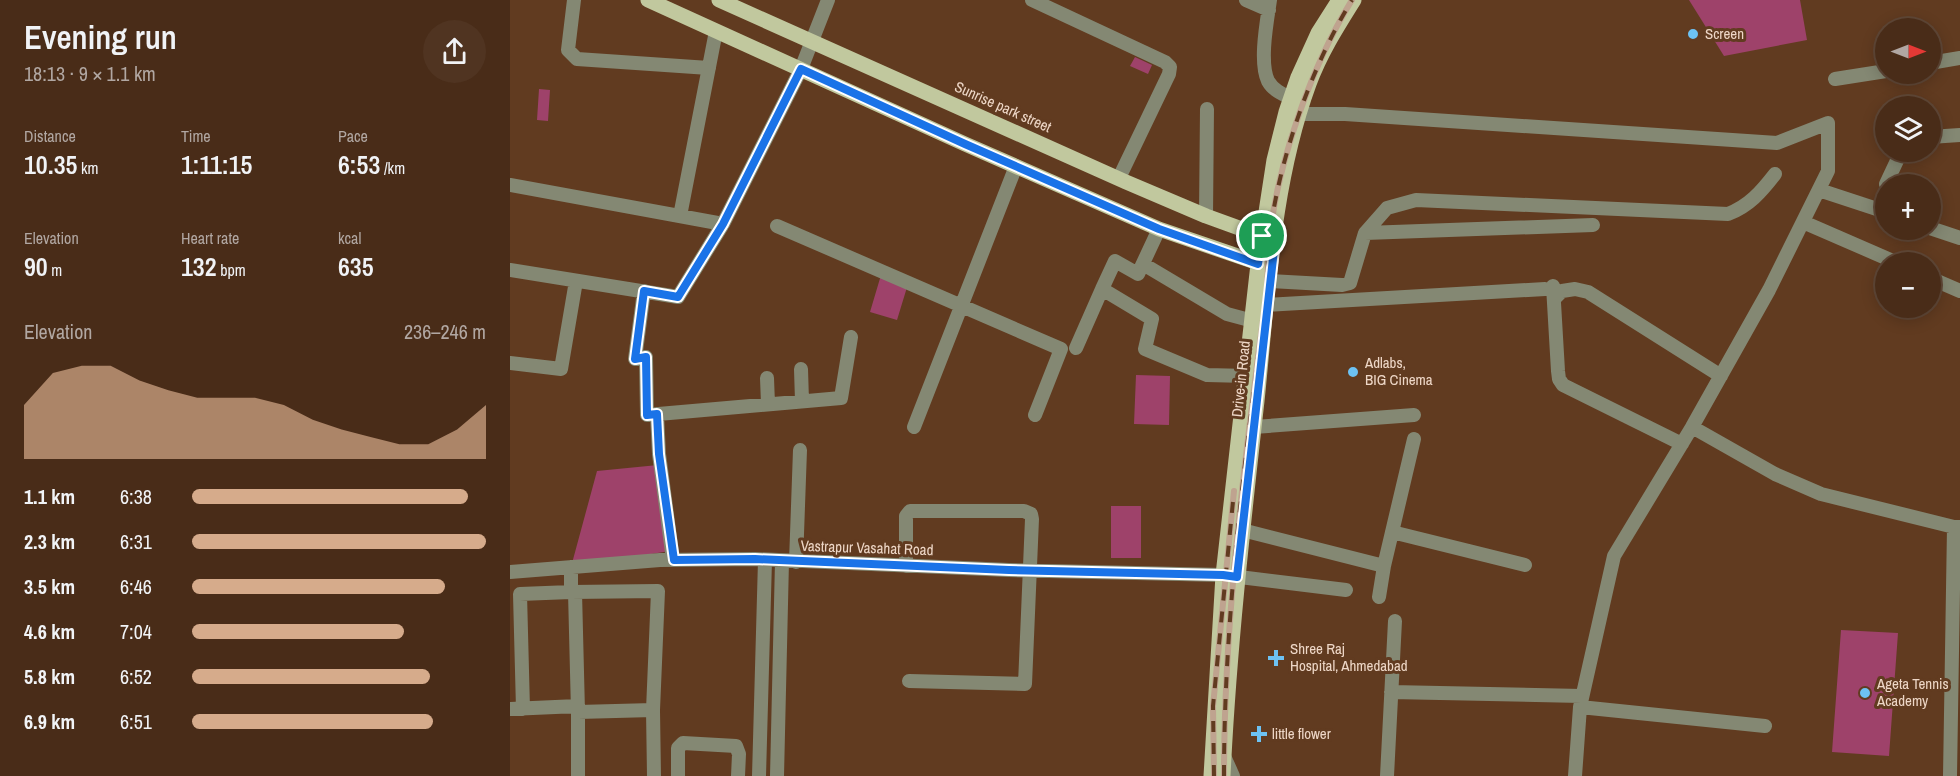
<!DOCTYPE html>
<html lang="en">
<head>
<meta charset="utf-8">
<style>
  body { margin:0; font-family:"Archivo Narrow",sans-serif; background:#503421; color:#f1f3f6; height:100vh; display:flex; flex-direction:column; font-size:22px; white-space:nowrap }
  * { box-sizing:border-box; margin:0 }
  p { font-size:20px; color:#b1a7a2 }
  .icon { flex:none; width:33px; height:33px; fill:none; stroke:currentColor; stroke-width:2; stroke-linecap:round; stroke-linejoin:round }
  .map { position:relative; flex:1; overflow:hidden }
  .panel { display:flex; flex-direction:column; background:#492c18; width:510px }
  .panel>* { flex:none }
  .needle { width:39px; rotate:90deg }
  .tools { position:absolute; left:1365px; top:18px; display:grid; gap:12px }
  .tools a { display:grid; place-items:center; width:66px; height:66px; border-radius:50%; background:#492c18; box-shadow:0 3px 15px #0003,0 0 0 2px #614837; font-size:30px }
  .pin { position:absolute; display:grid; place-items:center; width:51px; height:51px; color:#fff; margin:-26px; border:3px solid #fff; border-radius:50%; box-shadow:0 2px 6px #0007 }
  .round { display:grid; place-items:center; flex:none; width:63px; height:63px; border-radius:32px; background:#503421 }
  .summary { display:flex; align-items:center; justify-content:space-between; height:102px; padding:0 24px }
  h1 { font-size:33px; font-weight:600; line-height:45px }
  .stats { display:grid; grid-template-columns:repeat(3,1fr); gap:9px; height:102px; padding:6px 24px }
  .stats div { display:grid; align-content:center }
  .stats b { font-size:26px; font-weight:600 }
  .stats small { font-size:16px; font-weight:400 }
  .stats p { font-size:16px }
  .chart { height:168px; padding:12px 24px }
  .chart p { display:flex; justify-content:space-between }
  .chart svg { width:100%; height:108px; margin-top:6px; fill:#d6ab8b; opacity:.7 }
  ul { padding:0 24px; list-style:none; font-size:20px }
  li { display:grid; grid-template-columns:96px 72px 1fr; align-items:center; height:45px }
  li i { height:15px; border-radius:8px; background:#d6ab8b }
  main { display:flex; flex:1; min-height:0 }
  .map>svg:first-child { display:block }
  .green { fill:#9e426a }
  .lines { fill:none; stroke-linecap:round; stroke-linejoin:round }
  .minor { stroke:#848873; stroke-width:14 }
  .major { stroke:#c1c89e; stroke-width:15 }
  .rail-casing { stroke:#bfa38f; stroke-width:6 }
  .rail { stroke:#613b20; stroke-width:4; stroke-dasharray:11; stroke-linecap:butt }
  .route-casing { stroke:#fff; stroke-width:12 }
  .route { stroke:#1a73e8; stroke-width:8 }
  .poi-dot { fill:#6dc2f3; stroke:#613b20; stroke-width:2 }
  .labels { text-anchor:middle; stroke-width:6; stroke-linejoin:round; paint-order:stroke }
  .poi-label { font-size:15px; fill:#eed7c7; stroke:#613b20; text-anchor:start }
  .street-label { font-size:15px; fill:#eed7c7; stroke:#613b20 }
</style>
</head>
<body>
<main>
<section class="panel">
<div class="summary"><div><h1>Evening run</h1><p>18:13 · 9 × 1.1 km</p></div><a class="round"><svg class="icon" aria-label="share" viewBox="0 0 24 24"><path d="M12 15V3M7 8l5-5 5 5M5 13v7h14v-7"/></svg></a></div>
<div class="stats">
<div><p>Distance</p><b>10.35<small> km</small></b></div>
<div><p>Time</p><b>1:11:15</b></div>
<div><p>Pace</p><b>6:53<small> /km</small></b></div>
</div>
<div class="stats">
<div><p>Elevation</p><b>90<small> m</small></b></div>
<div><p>Heart rate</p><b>132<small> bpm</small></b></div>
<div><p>kcal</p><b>635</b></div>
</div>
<div class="chart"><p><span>Elevation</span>236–246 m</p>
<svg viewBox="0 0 160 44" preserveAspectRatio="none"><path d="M0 44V22L10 9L20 6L30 6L40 12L50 16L60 19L70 19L80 19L90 22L100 28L110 32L120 35L130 38L140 38L150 32L160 22V44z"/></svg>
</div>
<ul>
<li><b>1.1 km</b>6:38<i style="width:94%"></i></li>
<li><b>2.3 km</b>6:31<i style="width:100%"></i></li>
<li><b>3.5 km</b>6:46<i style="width:86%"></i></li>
<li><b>4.6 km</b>7:04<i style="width:72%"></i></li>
<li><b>5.8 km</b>6:52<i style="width:81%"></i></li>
<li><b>6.9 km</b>6:51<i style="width:82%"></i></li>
</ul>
</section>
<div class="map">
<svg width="1450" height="776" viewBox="0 0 1450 776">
  <rect width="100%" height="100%" fill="#613b20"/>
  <path class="green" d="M1179,0H1290L1297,40L1214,56Z
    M625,57L642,65L638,74L620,66Z
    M29,89L40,90L38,121L27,120Z
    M371,275L398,284L387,320L360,312Z
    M626,375L660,376L659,425L624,424Z
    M148,465L166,550L61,567L87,471Z
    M601,506H631V558H601Z
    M1331,630L1388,633L1379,756L1322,752Z"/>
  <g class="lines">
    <path class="minor" d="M64,0L58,50L67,59L199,68
      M522,0L655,62L660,67L659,74L609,178
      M736,0L759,10
      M760,0C757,21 749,62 758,81C763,90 772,94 781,98
      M1420,63L1450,58
      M1325,79L1376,71
      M788,114H835L1267,143L1318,123V171L1259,290L1182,427L1104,556L1070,707L1065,776
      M1420,137L1450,135
      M1376,184L1391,152
      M0,185L213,224
      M1309,190L1376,212
      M170,216L206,31
      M696,216L697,109
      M1293,222L1385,262
      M267,226L551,349L525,415
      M1420,228L1450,238
      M649,229L628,274L605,261L592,289L642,319L635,349L697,375L737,376
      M855,233L1083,225
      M633,264L717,314L743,321
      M0,270L168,297L213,224L291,69L318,0
      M1420,278L1450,291
      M759,281L832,285L840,283L855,233L877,208L906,200L1218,214C1239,206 1251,192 1265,174
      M1043,286L1048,371L1049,379L1053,385L1172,444
      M134,291L125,359L136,357L137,415L331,398L341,337
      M1044,299L1052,291L1065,289L1078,292L1211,376
      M756,305L1035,289
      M566,348L592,289
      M0,363L51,369L66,281
      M291,369L292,401
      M257,378L258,404
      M147,414L149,454L163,560
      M404,427L506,166
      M744,427L904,415
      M1182,427L1265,474L1311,494L1444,527
      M732,530L874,566L904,439
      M882,532L1015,565
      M286,562L290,450
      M396,566V516L400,511H514L521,514L522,519L515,684L399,681
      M0,572L150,560L245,559L499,570L713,575L836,590
      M61,592L148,591L143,710
      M65,592L68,712L143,710L144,776
      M869,597L874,566
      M881,692L1072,696
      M1070,707L1255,726
      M0,709L68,706
      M13,709L10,594L61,592V567
      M68,712V776
      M714,756L723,776
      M168,776V748L173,743L226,746L229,754L228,776
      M249,776L255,560
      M267,776L272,561
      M877,776L885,621
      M1440,776L1444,527H1450"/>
    <path class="major" d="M138,0L455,144L649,229L757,266
      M209,0L616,182L696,216L762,240
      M701,776L713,575L748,264L764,160L776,112L788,77L808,33L829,0
      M713,776C719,650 733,526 747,401C758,295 762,185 799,84C810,54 827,27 844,0"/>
    <g class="rail-casing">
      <path id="rail" d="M704,776L703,706L724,491
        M714,776C714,642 729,507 746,374C749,345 754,317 757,288C758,270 758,252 760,234C769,159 802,65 842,0"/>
    </g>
    <use href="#rail" class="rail"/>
  </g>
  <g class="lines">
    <g class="route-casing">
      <path id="route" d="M291,69L455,144L649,229L748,264L752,236L765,241L727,577L713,575L499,570L245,559L164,560L149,454L147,414L137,415L136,357L125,359L134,291L168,297L213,224Z"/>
    </g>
    <use href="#route" class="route"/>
  </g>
  <g class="poi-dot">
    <circle cx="1183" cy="34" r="6"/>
    <circle cx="843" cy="372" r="6"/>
    <path d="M763 649h6v6h6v6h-6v6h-6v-6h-6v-6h6z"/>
    <circle cx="1355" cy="693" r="6"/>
    <path d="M746 725h6v6h6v6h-6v6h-6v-6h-6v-6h6z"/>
  </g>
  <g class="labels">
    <g class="poi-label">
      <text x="1195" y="39">Screen</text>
      <text x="855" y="368">Adlabs,<tspan x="855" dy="17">BIG Cinema</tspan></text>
      <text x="780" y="654">Shree Raj<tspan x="780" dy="17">Hospital, Ahmedabad</tspan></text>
      <text x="1367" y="689">Ageta Tennis<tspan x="1367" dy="17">Academy</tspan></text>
      <text x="762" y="739">little flower</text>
    </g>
    <g class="street-label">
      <text transform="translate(493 107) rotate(24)" y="5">Sunrise park street</text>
      <text transform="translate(731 379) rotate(-84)" y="5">Drive-in Road</text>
      <text transform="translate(357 548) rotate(2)" y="5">Vastrapur Vasahat Road</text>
    </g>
  </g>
</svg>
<div class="tools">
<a><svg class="needle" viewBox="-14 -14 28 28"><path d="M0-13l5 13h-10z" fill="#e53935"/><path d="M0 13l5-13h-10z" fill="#b1a7a2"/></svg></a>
<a><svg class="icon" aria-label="layers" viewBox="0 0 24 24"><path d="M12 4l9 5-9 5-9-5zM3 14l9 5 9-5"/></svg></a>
<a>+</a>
<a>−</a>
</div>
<div class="pin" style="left:752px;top:236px;background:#1e9e55"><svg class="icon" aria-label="arrive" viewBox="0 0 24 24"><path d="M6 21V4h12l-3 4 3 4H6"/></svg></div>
</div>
</main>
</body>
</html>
